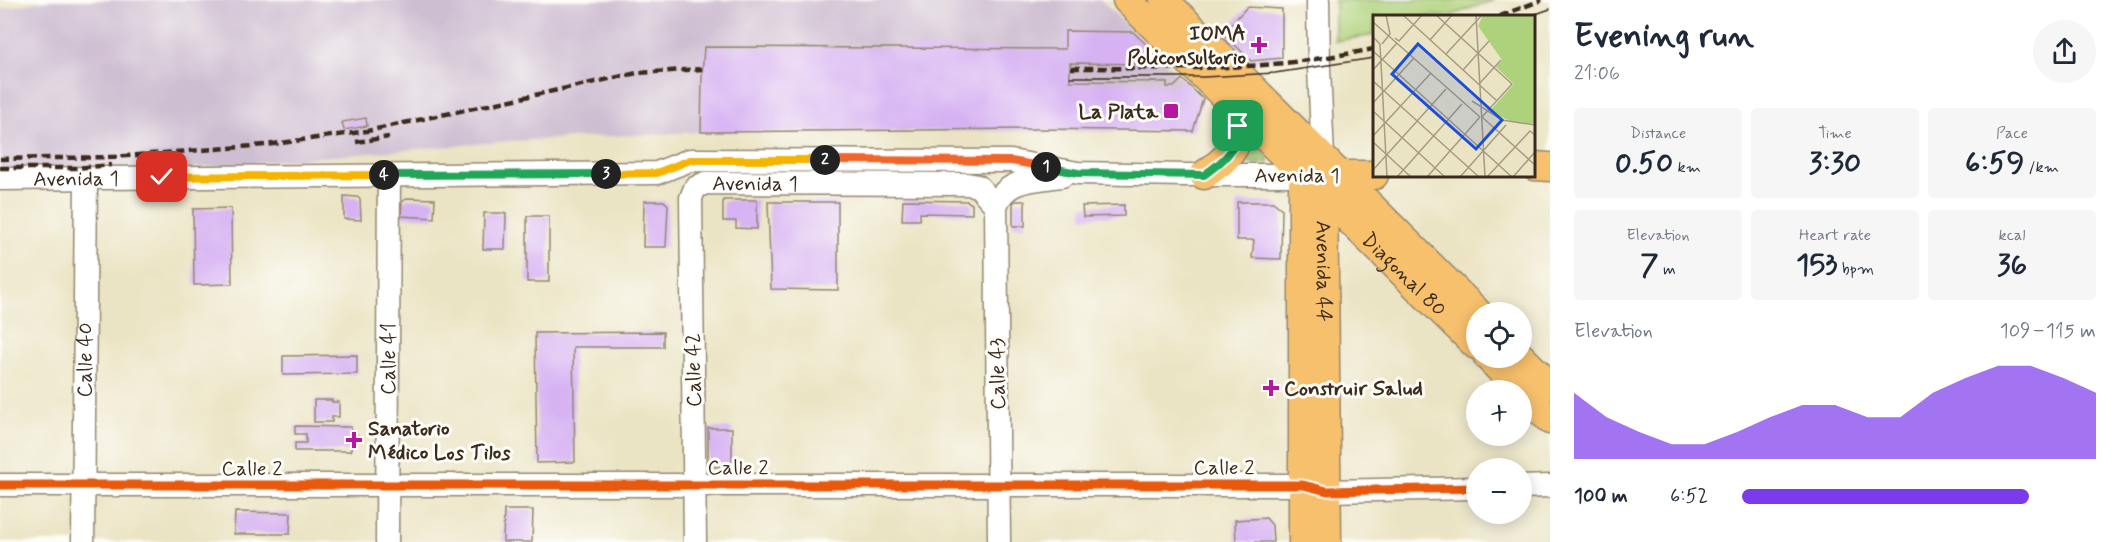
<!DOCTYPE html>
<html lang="en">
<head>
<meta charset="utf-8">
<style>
  body { margin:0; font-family:Mynerve,sans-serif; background:#f6f6f7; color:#1f2937; height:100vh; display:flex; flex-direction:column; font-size:22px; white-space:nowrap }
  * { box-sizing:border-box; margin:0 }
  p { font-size:20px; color:#747a83 }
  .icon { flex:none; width:33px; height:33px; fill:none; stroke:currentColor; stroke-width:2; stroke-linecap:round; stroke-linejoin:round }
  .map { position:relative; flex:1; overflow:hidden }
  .sheet { display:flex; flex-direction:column; background:#fff; width:570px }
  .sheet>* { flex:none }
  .fabs { position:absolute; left:1466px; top:302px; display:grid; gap:12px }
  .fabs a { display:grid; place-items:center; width:66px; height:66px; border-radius:50%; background:#fff; box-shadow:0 3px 15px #0003; font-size:30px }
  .pin { position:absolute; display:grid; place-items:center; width:51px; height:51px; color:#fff; margin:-26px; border-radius:12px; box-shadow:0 3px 9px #0006 }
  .km { position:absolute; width:30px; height:30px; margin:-15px; border-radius:50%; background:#222; color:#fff; font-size:16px; line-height:30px; text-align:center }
  .round { display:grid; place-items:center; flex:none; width:63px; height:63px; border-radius:32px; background:#f6f6f7 }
  .headline { display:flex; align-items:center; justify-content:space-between; height:102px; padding:0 24px }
  h1 { font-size:33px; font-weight:700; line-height:45px }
  .stats { display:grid; grid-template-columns:repeat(3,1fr); gap:9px; height:102px; padding:6px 24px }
  .stats div { display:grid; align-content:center; border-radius:6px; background:#f6f6f7; text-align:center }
  .stats b { font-size:30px; font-weight:700 }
  .stats small { font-size:16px; font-weight:400 }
  .stats p { font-size:16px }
  .chart { height:168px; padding:12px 24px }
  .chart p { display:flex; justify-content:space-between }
  .chart svg { width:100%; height:108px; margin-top:6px; fill:#7c3aed; opacity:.7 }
  ul { padding:0 24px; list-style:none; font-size:20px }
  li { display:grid; grid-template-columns:96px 72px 1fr; align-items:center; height:45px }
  li i { height:15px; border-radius:8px; background:#7c3aed }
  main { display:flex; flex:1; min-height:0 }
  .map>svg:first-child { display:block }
  .industrial { fill:#cebed1 }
  .green { fill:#aed27b; stroke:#747e4c; stroke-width:1.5 }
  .building { fill:#d7b2f3 }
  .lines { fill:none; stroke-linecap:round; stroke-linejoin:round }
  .minor-casing { stroke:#938771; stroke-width:25 }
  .major-casing { stroke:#938771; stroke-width:31 }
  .minor { stroke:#fff; stroke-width:22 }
  .major { stroke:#f7c06c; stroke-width:28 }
  .tram { stroke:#3b2a1e; stroke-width:1.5 }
  .rail { stroke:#3b2a1e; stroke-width:4.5; stroke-dasharray:9 4.5; stroke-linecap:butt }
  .cycleway-casing { stroke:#fdfcf7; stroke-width:13 }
  .cycleway { stroke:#e8590c; stroke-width:9 }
  .split-1-casing { stroke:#fff; stroke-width:12 }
  .split-2-casing { stroke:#fff; stroke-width:12 }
  .split-3-casing { stroke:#fff; stroke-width:12 }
  .split-4-casing { stroke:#fff; stroke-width:12 }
  .split-5-casing { stroke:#fff; stroke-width:12 }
  .split-1 { stroke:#22a559; stroke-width:8 }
  .split-2 { stroke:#f0652b; stroke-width:8 }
  .split-3 { stroke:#f5b400; stroke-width:8 }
  .split-4 { stroke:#22a559; stroke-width:8 }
  .split-5 { stroke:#f5b400; stroke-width:8 }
  .poi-dot { fill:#b5179e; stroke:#fdfcf7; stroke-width:2 }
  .labels { text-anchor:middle; stroke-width:6; stroke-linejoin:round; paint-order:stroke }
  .poi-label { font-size:21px; font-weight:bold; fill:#3b2a1e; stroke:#fdfcf7; text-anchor:end }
  .street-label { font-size:21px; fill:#3b2a1e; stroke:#fdfcf7 }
  .inset-road { fill:none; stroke:#a59a82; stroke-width:1.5 }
  .view { fill:#1d4ed8; fill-opacity:0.15; stroke:#1d4ed8; stroke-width:3 }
  .inset-edge { fill:none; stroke:#3b2a1e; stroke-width:3 }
</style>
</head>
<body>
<main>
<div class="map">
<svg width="1550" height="542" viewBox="0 0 1550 542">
  <rect width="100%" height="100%" fill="#fdfcf7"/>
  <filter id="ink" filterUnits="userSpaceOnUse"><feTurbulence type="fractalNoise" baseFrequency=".0167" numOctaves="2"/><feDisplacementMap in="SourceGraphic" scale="12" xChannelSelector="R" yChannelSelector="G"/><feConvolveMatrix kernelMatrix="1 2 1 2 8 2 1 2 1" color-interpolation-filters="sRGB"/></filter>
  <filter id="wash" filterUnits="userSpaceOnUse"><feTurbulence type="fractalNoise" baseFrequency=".008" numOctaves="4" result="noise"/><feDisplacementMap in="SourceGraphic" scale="24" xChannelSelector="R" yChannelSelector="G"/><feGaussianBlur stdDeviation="1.35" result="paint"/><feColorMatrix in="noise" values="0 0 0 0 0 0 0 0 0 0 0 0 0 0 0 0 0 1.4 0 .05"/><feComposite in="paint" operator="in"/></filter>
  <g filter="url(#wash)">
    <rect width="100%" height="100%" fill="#ebe4c4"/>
    <path class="industrial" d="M49,0H1101L1203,99L1193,131L701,132L511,141L111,175L0,176V9Z"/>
    <path class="green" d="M1335,0H1494L1449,16H1374V35L1335,41Z
      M1248,134L1269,159L1267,163H1225Z"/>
    <g id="blocks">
      <path class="building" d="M1247,7L1282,9V58L1251,61L1223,33Z
        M1065,31L1133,32L1145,43L1147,57L1152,64L1070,63V81L1167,82V87H1174L1182,79L1203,99L1193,131L1038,129L701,132L702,77L704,47L1065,49Z
        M366,118L367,126L344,130L342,122Z
        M344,196L357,197L360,199L361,220L344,219Z
        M408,198L435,199L434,218L401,216L402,202Z
        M723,200H757V229L736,228V221H723Z
        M903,200L967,201L972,204V214L920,213V220H902Z
        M644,201H664L668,205L666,247H643Z
        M1016,201H1025V226H1013V203Z
        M768,202H838V290L771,289Z
        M1237,202H1273L1282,209L1281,259L1252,258L1254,240H1237Z
        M1124,205V216L1083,217L1082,206Z
        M231,208L232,284L194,285L193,209Z
        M484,213H506L505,249H483Z
        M527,216H549V282H527Z
        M663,332V347H573L575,462L537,463L535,333Z
        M357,355V374L283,375V356Z
        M314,400H332V402H339V417H332V422H314Z
        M295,426L351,427V434L357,435L356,444H351V451H295V443H306V434H295Z
        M708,428H732V466L712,467L708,462Z
        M504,510H533L532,542H503Z
        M235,512L291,513L290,534H234Z
        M1266,518L1272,525L1273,542H1236L1235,520Z"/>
    </g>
  </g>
  <g filter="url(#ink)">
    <use href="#blocks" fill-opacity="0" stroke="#938771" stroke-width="1.5"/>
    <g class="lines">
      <g class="minor-casing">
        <g id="minor">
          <path d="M1318,0L1319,68L1323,158"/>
          <path id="s1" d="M0,179L657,173L690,160L1011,161L1078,173L1185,175H1303"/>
          <path d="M0,485H1303L1327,491L1476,488"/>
          <path d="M1521,487L1550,486"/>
          <path id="s2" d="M83,542L86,178"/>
          <path id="s3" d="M387,542L389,175"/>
          <path id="s4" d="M695,542L691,198L695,188L705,183L967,184L978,186L996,206"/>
          <path d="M999,542L996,206C1005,178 1037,180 1062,176"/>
        </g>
      </g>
      <g class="major-casing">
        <g id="major">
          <path id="s5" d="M1127,0L1476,345"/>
          <path d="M1164,0L1477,312"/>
          <path d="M1534,166L1550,167"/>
          <path d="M1204,175C1234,154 1245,142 1233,106"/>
          <path d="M1303,175V542"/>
          <path d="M1329,175H1374"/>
          <path id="s6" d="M1323,184L1327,542"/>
          <path d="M1488,357L1520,390"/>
          <path d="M1521,357L1550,386"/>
          <path d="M1521,391L1550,420"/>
        </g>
      </g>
      <use href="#minor" class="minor"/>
      <use href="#major" class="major"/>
      <path class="tram" d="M1530,16L1550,9
        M1070,77H1204L1275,73L1374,58"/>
      <path class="rail" d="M1500,16L1542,0
        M1071,68C1138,68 1207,70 1274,64C1308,61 1341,55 1374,49
        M356,142L389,137
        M0,159L113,157L266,145L367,131L637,73L702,69
        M0,168H76L111,165"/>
      <g class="cycleway-casing">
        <path id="cycleway" d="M0,485H1303L1327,491L1476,488"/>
      </g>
      <use href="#cycleway" class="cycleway"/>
    </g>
  </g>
  <g class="lines" filter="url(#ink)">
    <g class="split-1-casing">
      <path id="split-1" d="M1046,167L1078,173L1204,175C1221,163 1240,148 1238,126"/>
    </g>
    <g class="split-2-casing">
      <path id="split-2" d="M825,160L1011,161L1046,167"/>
    </g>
    <g class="split-3-casing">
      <path id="split-3" d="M606,174L657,173L690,160H825"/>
    </g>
    <g class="split-4-casing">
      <path id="split-4" d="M384,175L606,174"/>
    </g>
    <g class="split-5-casing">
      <path id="split-5" d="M162,177L384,175"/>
    </g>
    <use href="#split-1" class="split-1"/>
    <use href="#split-2" class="split-2"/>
    <use href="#split-3" class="split-3"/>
    <use href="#split-4" class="split-4"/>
    <use href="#split-5" class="split-5"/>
  </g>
  <g class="poi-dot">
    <path d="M1256 36h6v6h6v6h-6v6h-6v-6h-6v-6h6z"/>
    <rect x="1163" y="103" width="16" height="16" rx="3"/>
    <path d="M1268 379h6v6h6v6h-6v6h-6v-6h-6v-6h6z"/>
    <path d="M351 431h6v6h6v6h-6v6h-6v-6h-6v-6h6z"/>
  </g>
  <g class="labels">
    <g class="poi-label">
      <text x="1246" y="40">IOMA<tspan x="1246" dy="24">Policonsultorio</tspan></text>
      <text x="1158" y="118">La Plata</text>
      <text x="1284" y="395" text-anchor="start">Construir Salud</text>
      <text x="368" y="435" text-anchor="start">Sanatorio<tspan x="368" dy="24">Médico Los Tilos</tspan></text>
    </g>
    <g class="street-label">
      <text x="1297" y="182">Avenida 1</text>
      <text dy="7" stroke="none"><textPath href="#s1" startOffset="76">Avenida 1</textPath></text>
      <text dy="7" stroke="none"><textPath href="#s4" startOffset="416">Avenida 1</textPath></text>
      <text dy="7" stroke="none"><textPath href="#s6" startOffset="87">Avenida 44</textPath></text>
      <text dy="7" stroke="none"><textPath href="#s5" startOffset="390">Diagonal 80</textPath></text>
      <text dy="7" stroke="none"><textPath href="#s3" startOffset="183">Calle 41</textPath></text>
      <text dy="7" stroke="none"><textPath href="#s2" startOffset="182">Calle 40</textPath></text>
      <text transform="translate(693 370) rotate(-91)" y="7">Calle 42</text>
      <text transform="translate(997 374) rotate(-91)" y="7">Calle 43</text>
      <text x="738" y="474">Calle 2</text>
      <text x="1224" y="474">Calle 2</text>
      <text x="252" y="475">Calle 2</text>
    </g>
  </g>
  <g transform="translate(1373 15)">
    <rect width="162" height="162" fill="#ebe4c4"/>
    <path d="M110,0H162V109L140,107L116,97L141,69L123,52L129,45L105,11Z" fill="#aed27b"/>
    <path class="inset-road" d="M30,0L124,86M63,0L139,69L109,102M103,0L112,162M0,7L107,102M0,22L7,29L14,162M22,23L26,26L49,0M57,25L79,0M9,29L17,19L13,0M0,36L139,162M73,39L109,0M0,55L24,28M90,55L116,26M0,66L106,162M106,69L128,45M99,86L129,105L162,110M0,88L41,43M0,96L72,162M109,102L162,150M0,121L58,58M0,127L38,162M0,155L73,74M24,162L89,89M54,162L107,102M87,162L133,110M114,162L157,116L162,120M140,162L162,137"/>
    <path class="view" d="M45,29L129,105L103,134L19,59Z"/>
    <rect width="162" height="162" class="inset-edge"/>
  </g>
</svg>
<div class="fabs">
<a><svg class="icon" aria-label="locate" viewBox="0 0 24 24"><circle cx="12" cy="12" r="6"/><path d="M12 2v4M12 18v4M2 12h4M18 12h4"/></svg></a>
<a>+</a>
<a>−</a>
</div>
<div class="pin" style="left:1238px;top:126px;background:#1e9e55"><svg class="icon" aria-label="arrive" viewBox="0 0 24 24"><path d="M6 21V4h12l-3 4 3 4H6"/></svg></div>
<div class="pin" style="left:162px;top:177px;background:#d93025"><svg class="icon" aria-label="check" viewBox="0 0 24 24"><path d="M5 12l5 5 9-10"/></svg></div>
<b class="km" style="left:1046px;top:167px">1</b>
<b class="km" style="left:825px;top:160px">2</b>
<b class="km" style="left:606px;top:174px">3</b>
<b class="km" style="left:384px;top:175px">4</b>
</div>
<section class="sheet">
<div class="headline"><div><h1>Evening run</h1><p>21:06</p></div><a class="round"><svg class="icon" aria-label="share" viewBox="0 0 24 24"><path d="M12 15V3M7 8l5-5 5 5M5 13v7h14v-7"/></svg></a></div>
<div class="stats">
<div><p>Distance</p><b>0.50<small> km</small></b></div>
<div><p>Time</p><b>3:30</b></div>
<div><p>Pace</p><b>6:59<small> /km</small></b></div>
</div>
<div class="stats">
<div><p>Elevation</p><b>7<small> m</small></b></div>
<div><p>Heart rate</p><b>153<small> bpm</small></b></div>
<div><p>kcal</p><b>36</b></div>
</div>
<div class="chart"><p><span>Elevation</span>109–115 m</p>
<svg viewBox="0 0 160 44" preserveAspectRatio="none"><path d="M0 44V17L10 27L20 33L30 38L40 38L50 33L60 27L70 22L80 22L90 27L100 27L110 17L120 11L130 6L140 6L150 11L160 17V44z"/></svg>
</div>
<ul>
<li><b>100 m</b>6:52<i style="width:81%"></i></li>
</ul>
</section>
</main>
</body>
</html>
